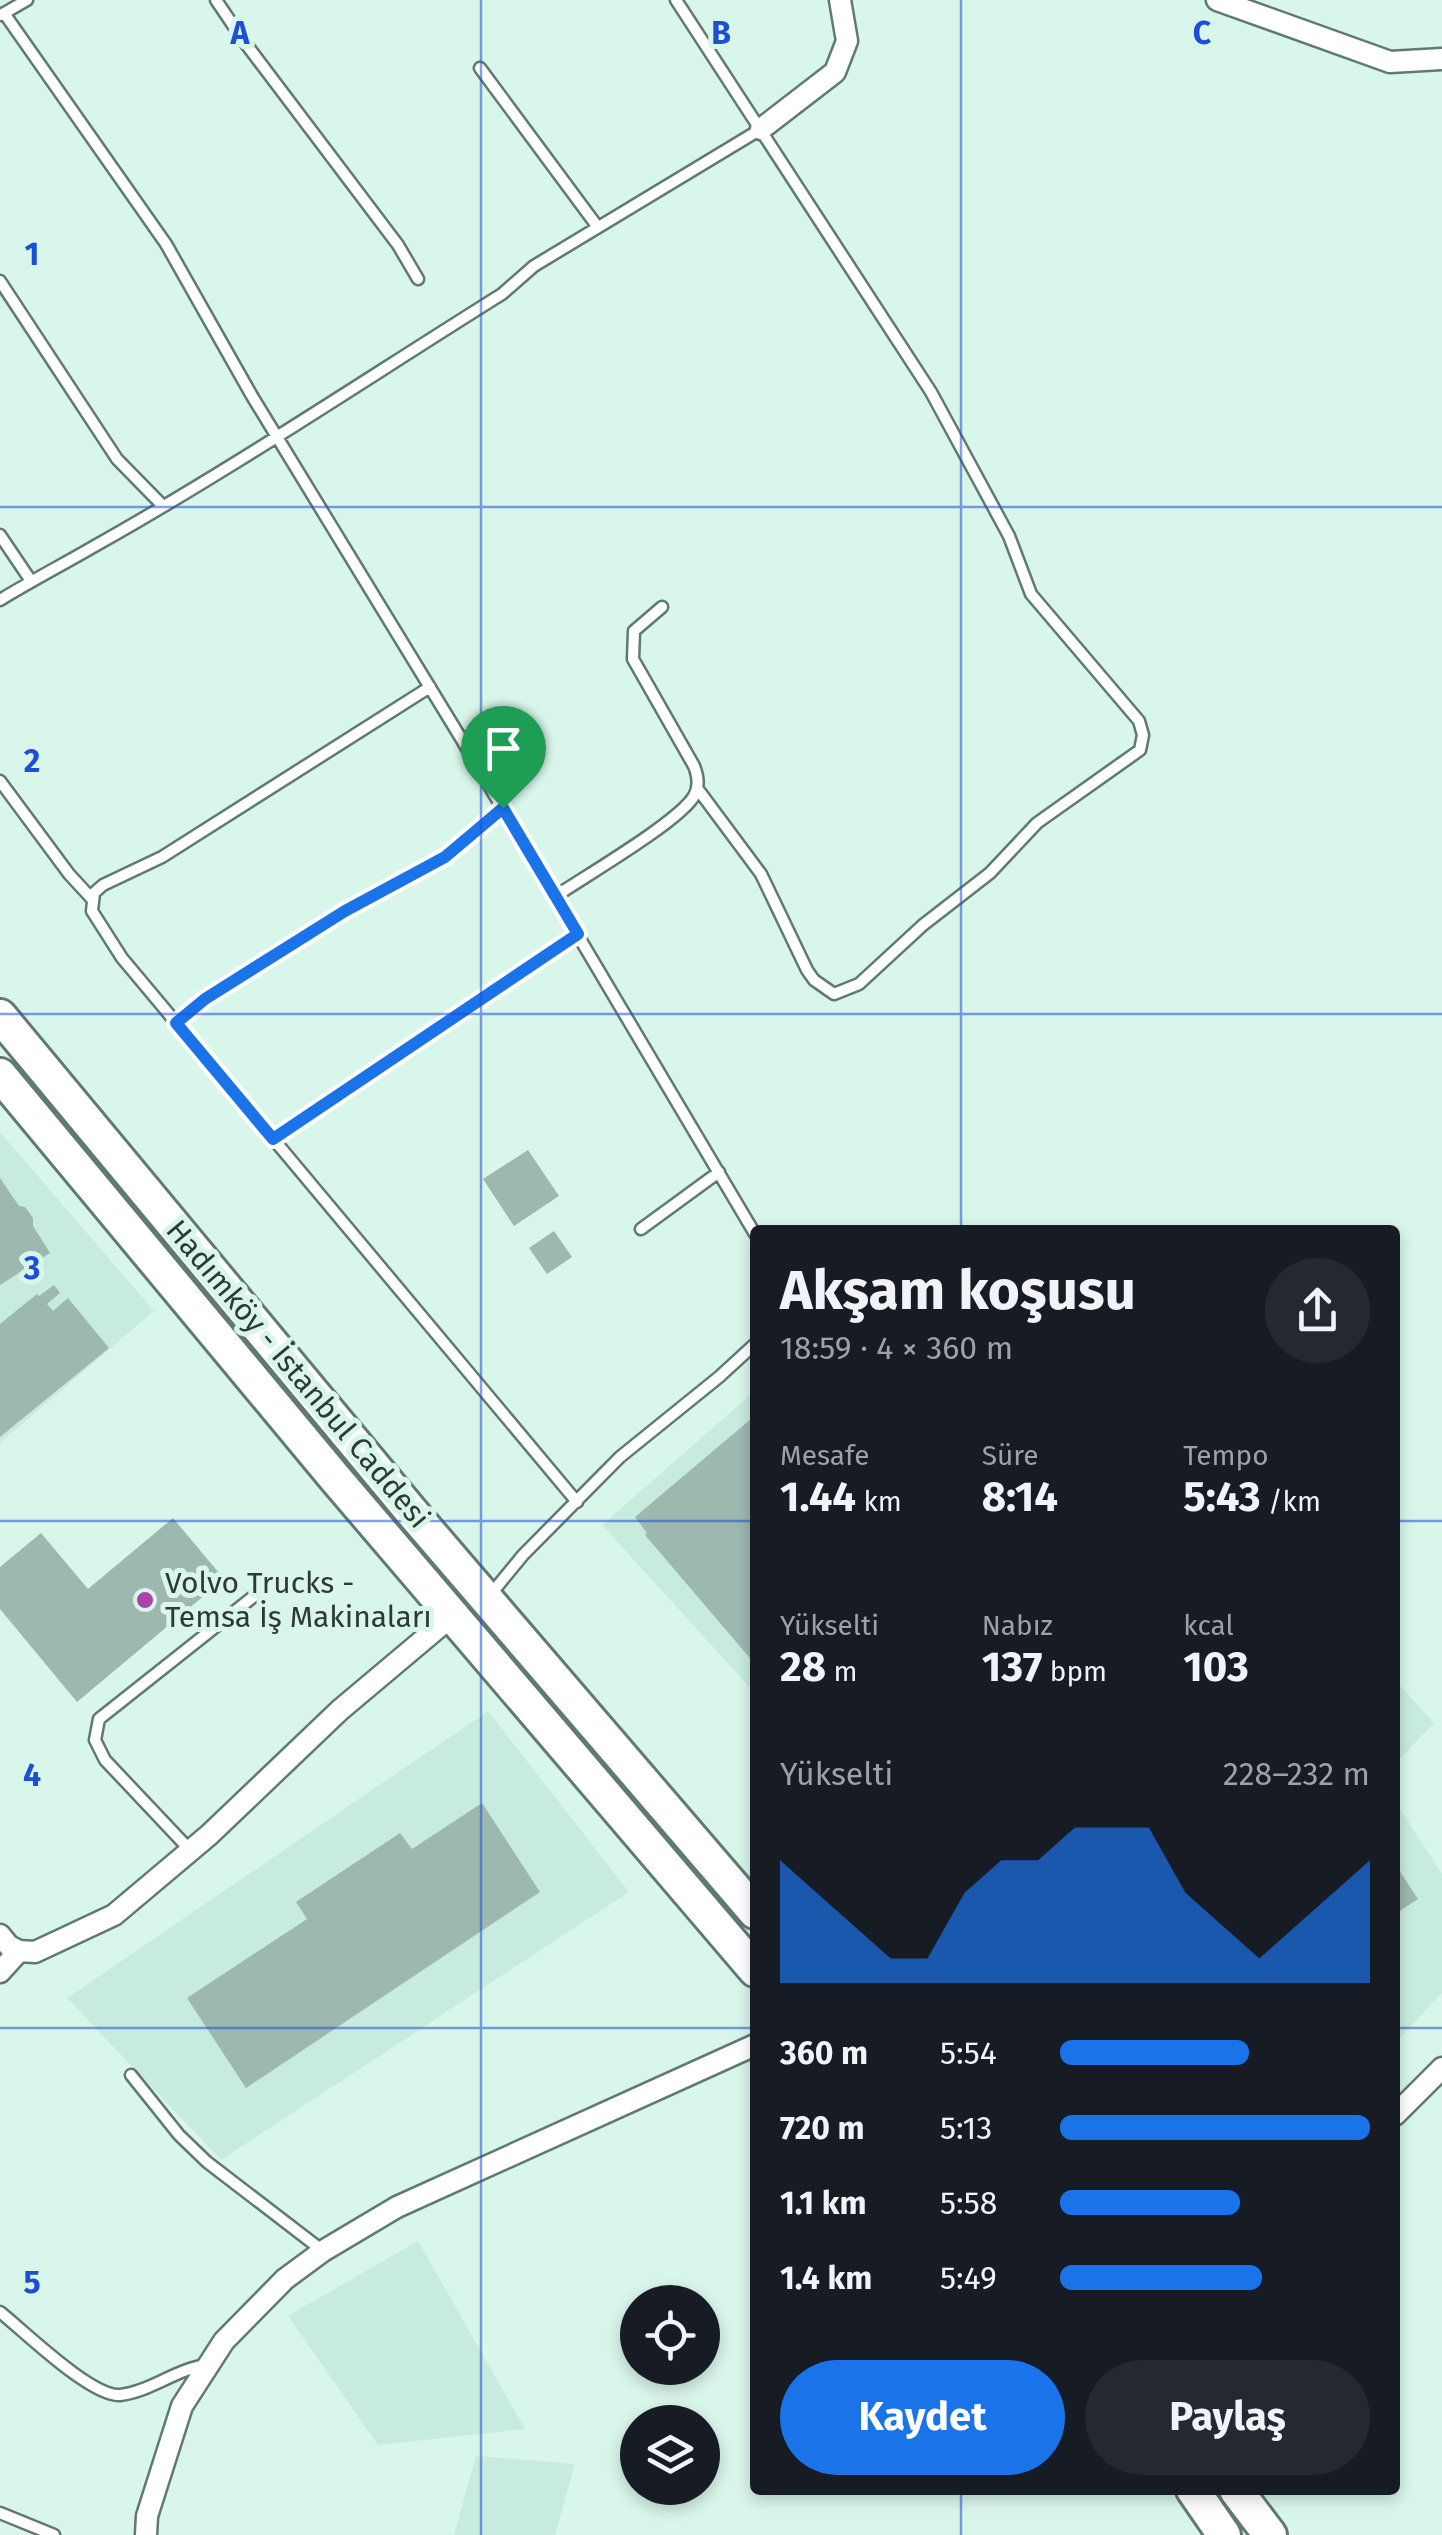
<!DOCTYPE html>
<html lang="tr">
<head>
<meta charset="utf-8">
<style>
  body { margin:0; font-family:"Fira Sans",sans-serif; background:#242831; color:#f1f3f6; height:100vh; display:flex; flex-direction:column; font-size:38px; white-space:nowrap }
  * { box-sizing:border-box; margin:0 }
  p { font-size:32px; color:#9ea1a6 }
  .icon { flex:none; width:55px; height:55px; fill:none; stroke:currentColor; stroke-width:2; stroke-linecap:round; stroke-linejoin:round }
  .map { position:relative; flex:1; overflow:hidden }
  .drawer { position:absolute; left:750px; top:1225px; width:650px; height:1270px; display:flex; flex-direction:column; background:#171b24; border-radius:10px; box-shadow:0 5px 15px #0003 }
  .drawer>* { flex:none }
  .fabs { position:absolute; left:620px; top:2285px; display:grid; gap:20px }
  .fabs a { display:grid; place-items:center; width:100px; height:100px; border-radius:50%; background:#171b24; box-shadow:0 5px 15px #0003; font-size:50px }
  .pin { position:absolute; display:grid; place-items:center; width:85px; height:85px; color:#fff; margin:-102px -42px; border-radius:50% 50% 50% 0; rotate:-45deg; box-shadow:0 0 10px #0007 }
  .pin .icon { rotate:45deg }
  .round { display:grid; place-items:center; flex:none; width:105px; height:105px; border-radius:52px; background:#242831 }
  .headline { display:flex; align-items:center; justify-content:space-between; height:170px; padding:0 30px }
  h1 { font-size:55px; font-weight:700; line-height:75px }
  .figures { display:grid; grid-template-columns:repeat(3,1fr); gap:15px; height:170px; padding:10px 30px }
  .figures div { display:grid; align-content:center }
  .figures b { font-size:42px; font-weight:700 }
  .figures small { font-size:28px; font-weight:400 }
  .figures p { font-size:28px }
  .chart { height:280px; padding:20px 30px }
  .chart p { display:flex; justify-content:space-between }
  .chart svg { width:100%; height:180px; margin-top:10px; fill:#1a73e8; opacity:.7 }
  .cta { display:flex; gap:20px; margin-top:auto; padding:20px 30px }
  .cta a { flex:1; height:115px; border-radius:60px; background:#1a73e8; color:#fff; font-size:40px; font-weight:700; line-height:115px; text-align:center }
  .cta a+a { background:#242831; color:#f1f3f6 }
  ul { padding:0 30px; list-style:none; font-size:32px }
  li { display:grid; grid-template-columns:160px 120px 1fr; align-items:center; height:75px }
  li i { height:25px; border-radius:12px; background:#1a73e8 }
  .map>svg:first-child { display:block }
  .built { fill:#c7ecde }
  .building { fill:#9db8ae }
  .lines { fill:none; stroke-linecap:round; stroke-linejoin:round }
  .lane-casing { stroke:#617a71; stroke-width:15 }
  .street-casing { stroke:#617a71; stroke-width:25 }
  .primary-casing { stroke:#617a71; stroke-width:38 }
  .lane { stroke:#fff; stroke-width:10 }
  .street { stroke:#fff; stroke-width:20 }
  .primary { stroke:#fff; stroke-width:32 }
  .route-casing { stroke:#fff; stroke-width:20 }
  .route { stroke:#1a73e8; stroke-width:12 }
  .grid { fill:none; stroke:#1d4ed8; stroke-width:2.5; stroke-opacity:0.55 }
  .poi-dot { fill:#aa44a9; stroke:#d9f6eb; stroke-width:4 }
  .labels { text-anchor:middle; stroke-width:10; stroke-linejoin:round; paint-order:stroke }
  .street-label { font-size:30px; fill:#2e3935; stroke:#d9f6eb }
  .poi-label { font-size:30px; fill:#2e3935; stroke:#d9f6eb; text-anchor:start }
  .grid-label { font-size:32px; text-anchor:middle; font-weight:bold; fill:#1d4ed8; stroke:#d9f6eb; stroke-width:10; stroke-linejoin:round; paint-order:stroke }
</style>
</head>
<body>
<div class="map">
<svg width="1442" height="2535" viewBox="0 0 1442 2535">
  <rect width="100%" height="100%" fill="#d9f6eb"/>
  <path class="built" d="M0,1132L154,1311L0,1443Z
    M755,1391V1693L602,1525Z
    M1395,1680L1434,1723L1395,1764Z
    M488,1711L629,1892L221,2160L67,1998Z
    M1395,1801L1442,1874V1993L1395,2043Z
    M418,2241L525,2429L378,2445L288,2316Z
    M476,2456L575,2464L555,2535H454Z"/>
  <path class="building" d="M528,1150L559,1196L514,1226L483,1179Z
    M0,1178L19,1206L25,1207L33,1218V1226L50,1253L0,1285Z
    M554,1231L572,1257L547,1274L529,1248Z
    M54,1285L60,1293L47,1304L53,1311L68,1298L109,1348L0,1437V1324L37,1294L39,1296Z
    M751,1419L755,1422V1664L645,1535L647,1533L635,1517Z
    M173,1518L224,1579L77,1702L0,1609V1567L41,1533L88,1589Z
    M482,1803L540,1892L246,2088L187,1998L307,1919L296,1902L400,1833L412,1849Z
    M1395,1864L1418,1899L1395,1914Z"/>
  <g class="lines">
    <g class="lane-casing">
      <path id="lane" d="M216,0L243,40L398,245L418,279
        M676,0L931,392L1009,536L1031,594L1139,721L1143,735L1140,750L1037,823L990,873L923,925L859,984L834,994L814,980L807,970L761,874L697,788
        M4,13L166,244L252,396L462,740L755,1234
        M1,15L27,0
        M480,68L597,226
        M0,281L117,459L162,505
        M0,535L31,581
        M0,600C31,581 62,565 93,547C232,469 366,379 502,294L534,266L761,129
        M430,687L162,857L103,885L94,893L92,911L122,958L577,1502
        M0,781L69,874L92,899
        M556,896C584,877 680,821 694,796C700,786 698,776 694,766L633,659L634,631L662,607
        M176,1023L205,999L345,911L445,857L503,808
        M273,1139L578,934
        M641,1229L719,1172
        M491,1594L523,1555L620,1457L719,1377L755,1344
        M190,1850L105,1760L95,1740L99,1719L253,1597
        M131,2075L179,2135L207,2162L323,2251
        M0,2312C24,2331 91,2397 120,2395C150,2392 177,2368 208,2365
        M0,2513L54,2535"/>
    </g>
    <g class="street-casing">
      <path id="street" d="M1217,0L1390,62L1442,59
        M761,129L835,72L847,41L840,0
        M0,1935L9,1946L19,1951L35,1952L114,1915L209,1835L340,1710L453,1615
        M0,1972L19,1951
        M1395,2115L1442,2068
        M146,2535L147,2516L182,2406L224,2341L285,2279L323,2251L397,2207L755,2045"/>
    </g>
    <g class="primary-casing">
      <path id="primary" d="M0,1016L410,1510L755,1912
        M0,1075L335,1478L755,1970
        M1193,2490L1224,2535
        M1236,2490L1270,2535"/>
    </g>
    <use href="#lane" class="lane"/>
    <use href="#street" class="street"/>
    <use href="#primary" class="primary"/>
  </g>
  <g class="lines">
    <g class="route-casing">
      <path id="route" d="M503,808L578,934L273,1139L176,1023L205,999L345,911L445,857Z"/>
    </g>
    <use href="#route" class="route"/>
  </g>
  <path class="grid" d="M481,0V2535M961,0V1230M0,507H1442M0,1014H1442M0,1521H755M1395,1521H1442M0,2028H755M1395,2028H1442M961,2490V2535"/>
  <circle class="poi-dot" cx="145" cy="1600" r="10"/>
  <g class="labels">
    <g class="street-label">
      <text transform="translate(298 1374) rotate(50)" y="10">Hadımköy - İstanbul Caddesi</text>
    </g>
    <g class="poi-label">
      <text x="165" y="1593">Volvo Trucks -<tspan x="165" dy="34">Temsa İş Makinaları</tspan></text>
    </g>
  </g>
  <g class="grid-label">
    <text x="240" y="44">A</text>
    <text x="721" y="44">B</text>
    <text x="1202" y="44">C</text>
    <text x="32" y="265">1</text>
    <text x="32" y="772">2</text>
    <text x="32" y="1279">3</text>
    <text x="32" y="1786">4</text>
    <text x="32" y="2293">5</text>
  </g>
</svg>
<div class="fabs">
<a><svg class="icon" aria-label="locate" viewBox="0 0 24 24"><circle cx="12" cy="12" r="6"/><path d="M12 2v4M12 18v4M2 12h4M18 12h4"/></svg></a>
<a><svg class="icon" aria-label="layers" viewBox="0 0 24 24"><path d="M12 4l9 5-9 5-9-5zM3 14l9 5 9-5"/></svg></a>
</div>
<div class="pin" style="left:503px;top:808px;background:#1e9e55"><svg class="icon" aria-label="arrive" viewBox="0 0 24 24"><path d="M6 21V4h12l-3 4 3 4H6"/></svg></div>
<section class="drawer">
<div class="headline"><div><h1>Akşam koşusu</h1><p>18:59 · 4 × 360 m</p></div><a class="round"><svg class="icon" aria-label="share" viewBox="0 0 24 24"><path d="M12 15V3M7 8l5-5 5 5M5 13v7h14v-7"/></svg></a></div>
<div class="figures">
<div><p>Mesafe</p><b>1.44<small> km</small></b></div>
<div><p>Süre</p><b>8:14</b></div>
<div><p>Tempo</p><b>5:43<small> /km</small></b></div>
</div>
<div class="figures">
<div><p>Yükselti</p><b>28<small> m</small></b></div>
<div><p>Nabız</p><b>137<small> bpm</small></b></div>
<div><p>kcal</p><b>103</b></div>
</div>
<div class="chart"><p><span>Yükselti</span>228–232 m</p>
<svg viewBox="0 0 160 44" preserveAspectRatio="none"><path d="M0 44V14L10 22L20 30L30 38L40 38L50 22L60 14L70 14L80 6L90 6L100 6L110 22L120 30L130 38L140 30L150 22L160 14V44z"/></svg>
</div>
<ul>
<li><b>360 m</b>5:54<i style="width:61%"></i></li>
<li><b>720 m</b>5:13<i style="width:100%"></i></li>
<li><b>1.1 km</b>5:58<i style="width:58%"></i></li>
<li><b>1.4 km</b>5:49<i style="width:65%"></i></li>
</ul>
<div class="cta"><a>Kaydet</a><a>Paylaş</a></div>
</section>
</div>
</body>
</html>
